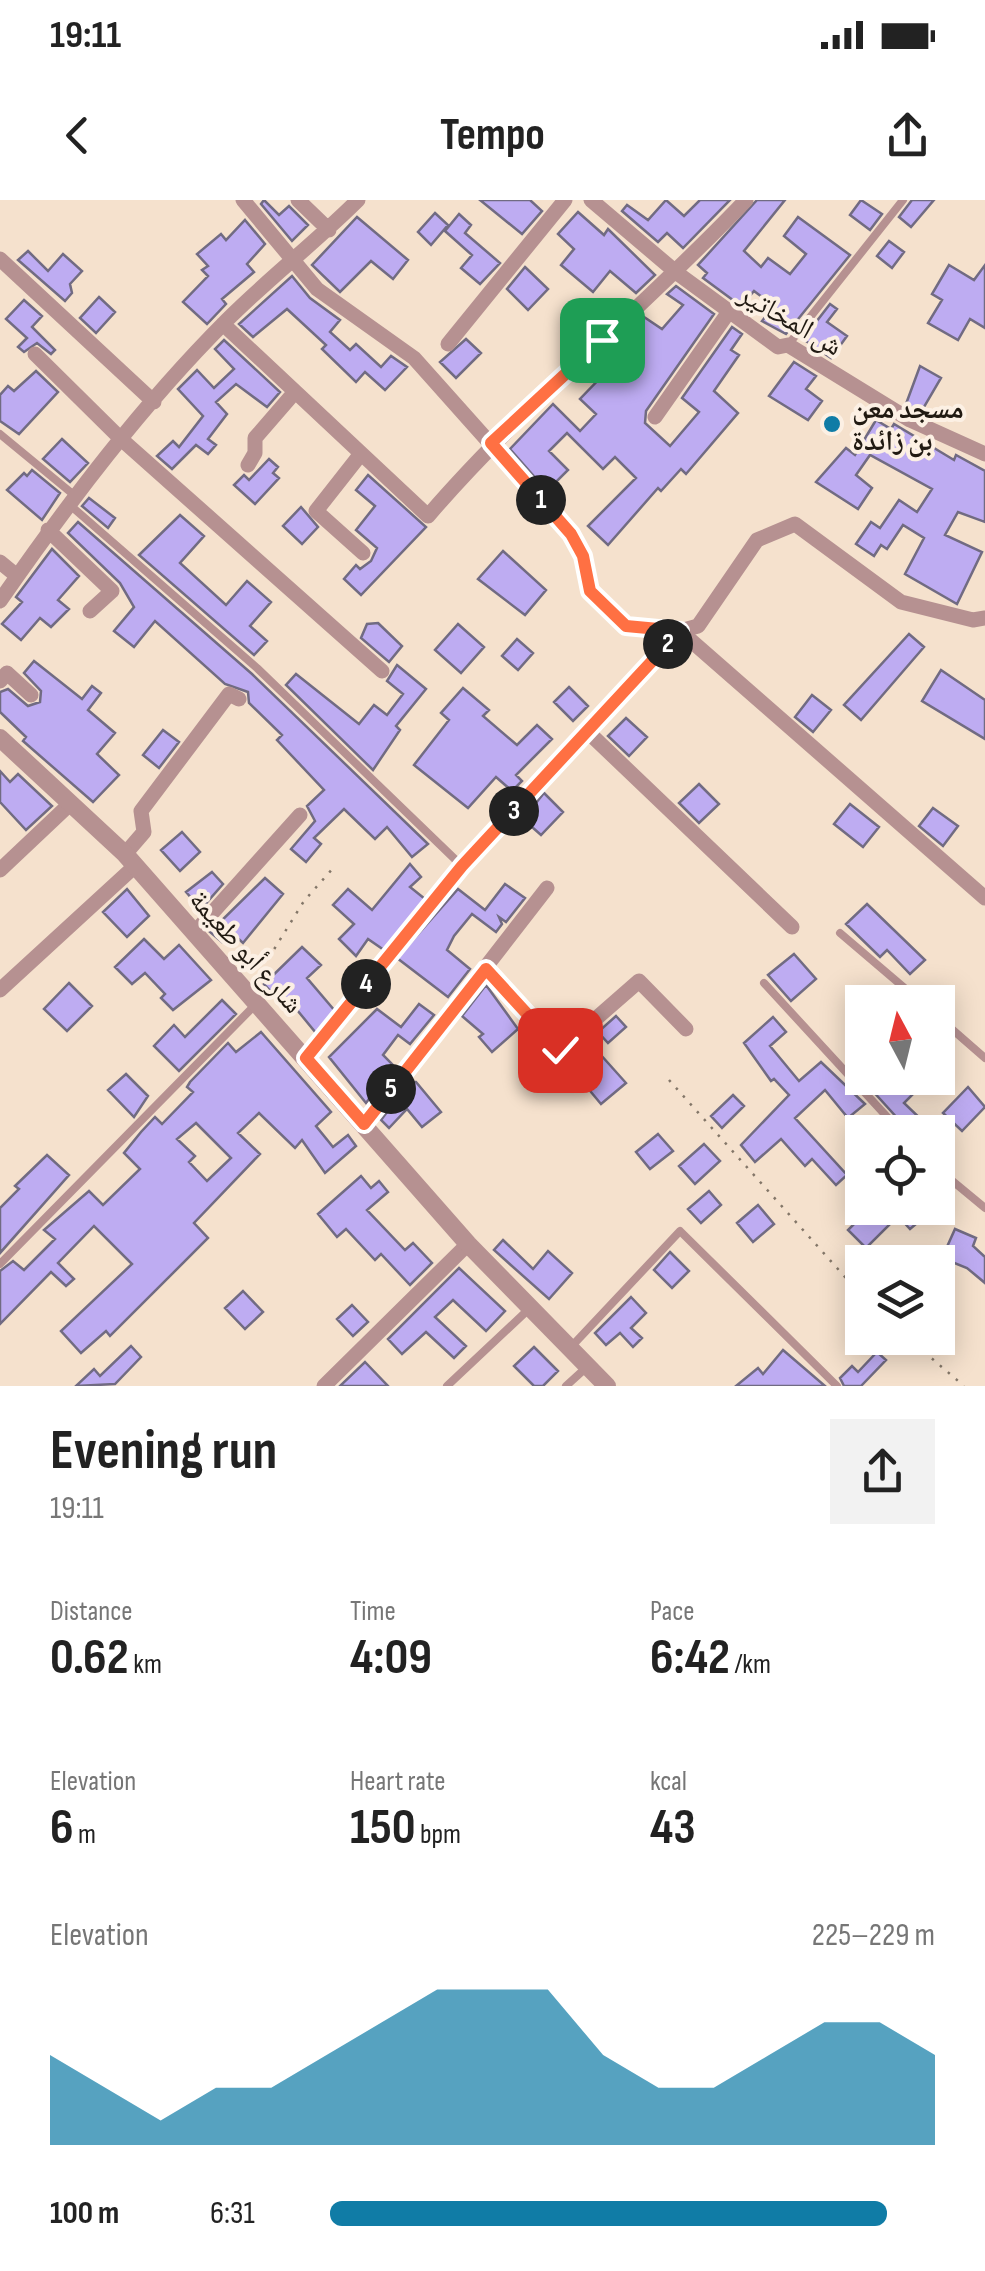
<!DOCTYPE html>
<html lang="en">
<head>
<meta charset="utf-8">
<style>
  body { margin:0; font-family:"Sofia Sans Condensed","Noto Naskh Arabic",sans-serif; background:#f2f2f2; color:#222; height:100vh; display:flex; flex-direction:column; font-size:38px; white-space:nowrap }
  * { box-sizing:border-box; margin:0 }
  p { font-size:32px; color:#767676 }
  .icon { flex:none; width:55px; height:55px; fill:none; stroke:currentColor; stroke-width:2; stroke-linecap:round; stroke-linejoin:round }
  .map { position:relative; height:1186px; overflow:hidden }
  .details { display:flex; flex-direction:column; background:#fff; flex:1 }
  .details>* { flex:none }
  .needle { width:65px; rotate:353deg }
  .buttons { position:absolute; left:845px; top:785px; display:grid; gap:20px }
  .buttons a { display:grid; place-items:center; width:110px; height:110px; border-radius:0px; background:#fff; box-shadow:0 5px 25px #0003; font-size:50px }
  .pin { position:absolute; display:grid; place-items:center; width:85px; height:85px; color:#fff; margin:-42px; border-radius:20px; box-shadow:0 5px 15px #0006 }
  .km { position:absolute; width:50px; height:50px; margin:-25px; border-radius:50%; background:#222; color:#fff; font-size:28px; line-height:50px; text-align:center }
  .round { display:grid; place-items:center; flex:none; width:105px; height:105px; border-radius:0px; background:#f2f2f2 }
  .headline { display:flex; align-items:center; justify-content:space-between; height:170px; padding:0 50px }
  h1 { font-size:55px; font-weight:700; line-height:75px }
  .figures { display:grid; grid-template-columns:repeat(3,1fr); gap:15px; height:170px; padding:10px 50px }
  .figures div { display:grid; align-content:center }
  .figures b { font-size:50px; font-weight:700 }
  .figures small { font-size:28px; font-weight:400 }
  .figures p { font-size:28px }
  .chart { height:280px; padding:20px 50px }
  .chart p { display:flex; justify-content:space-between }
  .chart svg { width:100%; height:180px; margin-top:10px; fill:#107ca6; opacity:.7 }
  ul { padding:0 50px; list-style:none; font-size:32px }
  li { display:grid; grid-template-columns:160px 120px 1fr; align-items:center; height:75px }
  li i { height:25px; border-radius:12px; background:#107ca6 }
  .status { display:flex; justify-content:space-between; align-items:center; height:70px; padding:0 50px; background:#fff; direction:ltr }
  .status svg { height:28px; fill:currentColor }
  header { display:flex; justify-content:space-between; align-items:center; height:130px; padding:0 50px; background:#fff; font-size:45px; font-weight:700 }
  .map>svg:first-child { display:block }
  .building { fill:#beacf2; stroke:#716b82; stroke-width:2.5; fill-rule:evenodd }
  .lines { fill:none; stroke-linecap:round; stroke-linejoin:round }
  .path { stroke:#837668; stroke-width:2.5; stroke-dasharray:2.5 8; stroke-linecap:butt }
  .service { stroke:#b69191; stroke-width:8 }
  .minor { stroke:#b69191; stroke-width:15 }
  .tertiary { stroke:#b69191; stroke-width:18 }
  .route-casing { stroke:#fff; stroke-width:20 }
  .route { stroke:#ff7043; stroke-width:12 }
  .poi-dot { fill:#107ca6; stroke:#fcf0e4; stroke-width:4 }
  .labels { text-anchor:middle; stroke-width:8; stroke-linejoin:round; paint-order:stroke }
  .street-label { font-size:28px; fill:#211a12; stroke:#fcf0e4 }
  .poi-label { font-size:28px; font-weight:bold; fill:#211a12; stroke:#fcf0e4; text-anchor:start }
</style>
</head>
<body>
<div class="status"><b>19:11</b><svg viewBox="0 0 49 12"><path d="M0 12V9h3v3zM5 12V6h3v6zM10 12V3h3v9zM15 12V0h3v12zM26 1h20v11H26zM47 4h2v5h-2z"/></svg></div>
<header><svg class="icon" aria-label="back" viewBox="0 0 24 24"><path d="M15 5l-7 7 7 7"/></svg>Tempo<svg class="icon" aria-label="share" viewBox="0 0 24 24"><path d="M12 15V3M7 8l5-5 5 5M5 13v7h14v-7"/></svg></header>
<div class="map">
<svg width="985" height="1186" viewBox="0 0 985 1186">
  <rect width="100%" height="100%" fill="#f5e1cd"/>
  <path class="building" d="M264,0L279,15L289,6L308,25L292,41L261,4Z
    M480,0H530L542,11L522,34Z
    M666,0L684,16L700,0H730L683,48L667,33L658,42L622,11L627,5L648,20Z
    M757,0H785L744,51L761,67L768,58L790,74L806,54L784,36L798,17L850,55L786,134L762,121L774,106L754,91L741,106L703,78L707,73L698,65Z
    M861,0L882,14L870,30L850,15Z
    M934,0L911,27L899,17L912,0Z
    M578,12L604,35L608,29L655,75L636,93L610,71L593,92L561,65L574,49L558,34Z
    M435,13L448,25L431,45L418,32Z
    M459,14L471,25L465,33L500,63L480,84L461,68L472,55L445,31Z
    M357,17L408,60L393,79L371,61L340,92L312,65Z
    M245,20L265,44L247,64L254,72L222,99L226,104L207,124L183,102L208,76L202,70L208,66L197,54L221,34L226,40Z
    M889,41L904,52L892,68L877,56Z
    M28,51L48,71L63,54L82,71L70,84L72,93L65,101L18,60Z
    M949,65L974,80L985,65V128L970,119L958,140L928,123L942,100L932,94Z
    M525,67L548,89L528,110L507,89Z
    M292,76L310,98L340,120L330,132L350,150L356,144L381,167L391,156L407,167L385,190L365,172L356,182L322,149L326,145L287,109L253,137L239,124Z
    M676,86L714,114L646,211L645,223L670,246L699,212L682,198L732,127L742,134L731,150L739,155L714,191L738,213L686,274L681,269L661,291L658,288L608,345L588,326L636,278L615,257L603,269L567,233L549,251L568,270L547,291L510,249L553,204L580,231L596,214L580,199L603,175L592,165L630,130L633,133L644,117L662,129L683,105L667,94Z
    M99,97L115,112L96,133L80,118Z
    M24,100L42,116L32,127L55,150L51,154L37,143L24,152L18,147L27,138L6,119Z
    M830,104L837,109L827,122L847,136L831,158L803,139Z
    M466,139L481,153L456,178L440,162Z
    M224,140L280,192L267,207L236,184L216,202L227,214L208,239L216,245L208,254L196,245L172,269L157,256L173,241L179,247L203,216L178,189L197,170L214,188L234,169L215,149Z
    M794,162L816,176L806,189L822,201L808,220L769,196Z
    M920,166L941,178L921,212L924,214L906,204Z
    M36,171L58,192L19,234L0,221V195L8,186L14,191Z
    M876,220L891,229L894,224L954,260L956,255L985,271V322L958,312L945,335L982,352L957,404L905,374L924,338L903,325L887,349L881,345L874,356L856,344L871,322L880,328L899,300L917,312L932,289L870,255L856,275L872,288L858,309L816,282L846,248L855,255Z
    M62,239L88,263L70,282L43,259Z
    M269,259L278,267L273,273L279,278L255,304L234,285L244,275L249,280Z
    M32,270L60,293L42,320L7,290L24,273L27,276Z
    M368,275L426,327L361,395L344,379L356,365L360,369L371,361L377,348L356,330L375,306L356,290Z
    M89,298L115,318L108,328L82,306Z
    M301,307L318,327L302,344L283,326Z
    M180,315L204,336L180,363L226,405L247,381L271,402L250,426L267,441L254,455L139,355Z
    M78,322L252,474L428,644L412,657L387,627L375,639L344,609L314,638L321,644L306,662L291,649L315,621L307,606L324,590L277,540L282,535L249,503L248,492L225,484L155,421L134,447L114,431L134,407L120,383L68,333Z
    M52,349L79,376L58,400L69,409L51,427L40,418L21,440L2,424L22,402L16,397Z
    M503,351L546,390L525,415L478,379Z
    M378,423L402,446L389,462L361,438L367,424Z
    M458,424L484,447L461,473L435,450Z
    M909,434L924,447L861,520L844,505Z
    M517,439L533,453L518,470L502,456Z
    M34,461L82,499L92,486L101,493L88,510L115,533L97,554L119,575L93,602L23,541L26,537L0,512V492L8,489L28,506L40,502L41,491L24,473Z
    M397,465L426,489L396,526L400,530L373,570L286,485L296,474L359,524L374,505L387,515L403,494L387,481Z
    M941,470L985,500V539L922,501Z
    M569,487L588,506L573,521L554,502Z
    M463,488L489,510L483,516L517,545L537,525L552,539L516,575L522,581L512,591L496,577L468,608L414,565L449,520L441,513Z
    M812,495L831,510L813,532L795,517Z
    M626,518L647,537L629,556L608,536Z
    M163,530L179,542L159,568L143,555Z
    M0,571L10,582L18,574L52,606L26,630L0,602Z
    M699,584L719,604L699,623L679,603Z
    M544,593L563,612L541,635L523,619Z
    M850,604L879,627L863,647L834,624Z
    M933,608L958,626L943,646L919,626Z
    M182,632L200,652L180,671L161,650Z
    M410,664L421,677L410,687L425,699L384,750L368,739L356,756L339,739L354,724L333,705L348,689L372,710Z
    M212,672L223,684L201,709L186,692Z
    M265,678L283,694L243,743L231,732L222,742L210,732Z
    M505,684L525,698L506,722L499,717L502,724L496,732L472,714L454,736L447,750L470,769L448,797L397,758L458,689L485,710Z
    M127,689L149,716L127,737L103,712Z
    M867,704L925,760L910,774L887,750L880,757L846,724Z
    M144,739L164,759L179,745L211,780L173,810L161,798L165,794L145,773L132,784L115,767Z
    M302,747L321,765L307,778L335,811L316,833L288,799L282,804L264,784Z
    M794,754L816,779L791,801L768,775Z
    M69,783L92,806L67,831L44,809Z
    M486,785L518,829L492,852L479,837L483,834L462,816Z
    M222,800L236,814L179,871L154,846L174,825L185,837Z
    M419,804L434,815L410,844L398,835L383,855L394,866L366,903L329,857L377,809L401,827Z
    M616,816L626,827L608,843L598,832Z
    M773,817L786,832L770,846L799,881L821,862L865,904L848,918L825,890L795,918L847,975L836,985L812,959L805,966L781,939L755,962L741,945L789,895L774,879L771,881L744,843Z
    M261,832L331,912L316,926L333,947L348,935L356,946L325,973L302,940L295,948L259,913L238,933L260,954L194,1023L208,1038L110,1136L106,1131L81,1153L61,1131L132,1064L94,1026L58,1063L74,1079L66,1086L51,1072L0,1124V1071L13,1061L24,1070L55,1039L44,1030L89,991L103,1005L140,969L124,953L141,932L155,917L162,924L193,892L187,887L190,882L228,843L236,852ZM196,923L231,958L207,981L189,962L195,956L177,939Z
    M600,854L626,883L601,904L576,874Z
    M126,874L148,896L134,917L108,890Z
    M861,878H929L904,903L927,925L920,932H910Z
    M410,882H416L441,912L422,927L407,909L389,928L381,920Z
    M968,887L985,907L962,931L943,913Z
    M733,895L744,906L722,928L711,916Z
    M658,934L673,951L650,969L636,952Z
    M704,944L720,961L695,984L679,966Z
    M47,955L69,975L0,1053V1008L19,989L15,986Z
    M361,976L371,988L379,981L388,992L367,1010L405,1050L413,1043L432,1063L410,1085L381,1054L375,1060L346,1029L337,1037L318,1014Z
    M709,991L721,1005L701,1023L688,1009Z
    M758,1005L774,1024L753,1042L737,1023Z
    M870,1008H935L910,1029L898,1016L866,1048L848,1030Z
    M955,1029L976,1038L973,1046L985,1057V1083L967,1068L942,1058Z
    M503,1040L533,1069L548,1051L572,1073L549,1099L494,1050Z
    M670,1052L689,1071L672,1088L654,1070Z
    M459,1068L505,1111L486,1131L453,1100L435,1117L466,1146L454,1158L426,1132L402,1154L388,1139Z
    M243,1091L263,1112L245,1129L225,1108Z
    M631,1097L646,1113L631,1128L642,1138L633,1147L620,1133L606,1145L595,1133Z
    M352,1105L368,1122L353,1136L337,1119Z
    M131,1146L141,1157L115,1184L76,1186L94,1169L100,1176Z
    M534,1147L558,1171L543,1186H534L514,1166Z
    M783,1150L825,1186H736L758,1168L763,1174Z
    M877,1152L886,1160L861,1186H844L840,1178L852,1166L858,1172Z
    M365,1162L388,1186H340Z"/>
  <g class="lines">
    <path class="path" d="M248,766L273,751L304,701L335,666
      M669,880L862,1096
      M908,1138L964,1186"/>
    <path class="service" d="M788,145L903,0
      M0,234L74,295
      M71,306L257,468L462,666
      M840,733L921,802
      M764,783L901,932
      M938,817L985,858
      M306,858L462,666L587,533
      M938,969L985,1008
      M0,1064L257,803
      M571,1147L680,1031L837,1186
      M447,1186L530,1108
      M566,1186L588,1166"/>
    <path class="minor" d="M243,0L317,89L414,158L571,334L583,356L590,391L626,426L680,431L985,698
      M298,0L329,30
      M591,0L677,73L778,147L788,145L910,220L985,254
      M0,59L154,202
      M223,124L428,316C526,202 643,109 746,0
      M448,144L565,0
      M35,154L121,239L382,471
      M655,217L728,113
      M360,255L316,311L363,353
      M248,265L255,253V238L294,193
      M48,330L112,391L90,411
      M0,362L17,376
      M0,401C68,303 142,205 227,120C269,78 316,42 358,0
      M0,481L7,473L31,495
      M125,654L144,632L141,611L229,494L239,499
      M0,670L71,603
      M792,727L588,532L680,431L698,426L757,340L795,324L901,402L973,420L985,418
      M195,732L300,615
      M486,769L571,863
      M0,790L134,667
      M560,850L639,781L686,829
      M364,924L547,688
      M324,1186L468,1044"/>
    <path class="tertiary" d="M0,538L125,654L468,1044L607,1186"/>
  </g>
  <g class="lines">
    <g class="route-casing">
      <path id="route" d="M560,850L486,769L364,924L306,858L462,666L680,431L626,426L590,391L583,356L571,334L491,243L602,140"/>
    </g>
    <use href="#route" class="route"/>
  </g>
  <circle class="poi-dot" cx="832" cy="224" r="10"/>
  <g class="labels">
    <g class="street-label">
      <text transform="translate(791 119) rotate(30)" y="10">ش المخاتير</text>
      <text transform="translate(247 751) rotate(48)" y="10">شارع أبو طعيمة</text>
    </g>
    <g class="poi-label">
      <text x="852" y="218">مسجد معن<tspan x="852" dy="32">بن زائدة</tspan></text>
    </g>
  </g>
</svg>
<div class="buttons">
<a><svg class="needle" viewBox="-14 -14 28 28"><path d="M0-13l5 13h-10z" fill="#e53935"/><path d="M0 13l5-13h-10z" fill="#767676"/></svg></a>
<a><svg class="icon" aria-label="locate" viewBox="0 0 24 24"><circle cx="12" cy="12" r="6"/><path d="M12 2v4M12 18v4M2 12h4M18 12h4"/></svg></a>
<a><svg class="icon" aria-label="layers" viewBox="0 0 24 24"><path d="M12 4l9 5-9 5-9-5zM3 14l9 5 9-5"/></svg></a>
</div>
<div class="pin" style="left:602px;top:140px;background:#1e9e55"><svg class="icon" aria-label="arrive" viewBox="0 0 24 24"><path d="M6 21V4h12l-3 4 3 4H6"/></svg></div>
<div class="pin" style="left:560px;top:850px;background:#d93025"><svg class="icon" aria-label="check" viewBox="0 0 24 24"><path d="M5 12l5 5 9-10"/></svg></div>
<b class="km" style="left:541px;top:300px">1</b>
<b class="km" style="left:668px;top:444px">2</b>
<b class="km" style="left:514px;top:611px">3</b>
<b class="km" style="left:366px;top:784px">4</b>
<b class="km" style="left:391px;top:889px">5</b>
</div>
<section class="details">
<div class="headline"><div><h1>Evening run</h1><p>19:11</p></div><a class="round"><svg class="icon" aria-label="share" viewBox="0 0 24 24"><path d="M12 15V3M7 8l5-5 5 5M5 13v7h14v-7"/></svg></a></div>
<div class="figures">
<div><p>Distance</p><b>0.62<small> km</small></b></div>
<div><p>Time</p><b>4:09</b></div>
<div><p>Pace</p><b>6:42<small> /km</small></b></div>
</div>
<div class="figures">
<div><p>Elevation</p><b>6<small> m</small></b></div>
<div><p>Heart rate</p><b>150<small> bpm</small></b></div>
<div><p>kcal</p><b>43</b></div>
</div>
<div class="chart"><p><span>Elevation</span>225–229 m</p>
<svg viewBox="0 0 160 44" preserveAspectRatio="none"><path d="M0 44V22L10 30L20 38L30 30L40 30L50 22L60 14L70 6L80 6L90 6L100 22L110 30L120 30L130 22L140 14L150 14L160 22V44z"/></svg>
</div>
<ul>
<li><b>100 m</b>6:31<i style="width:92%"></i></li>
</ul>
</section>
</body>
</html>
